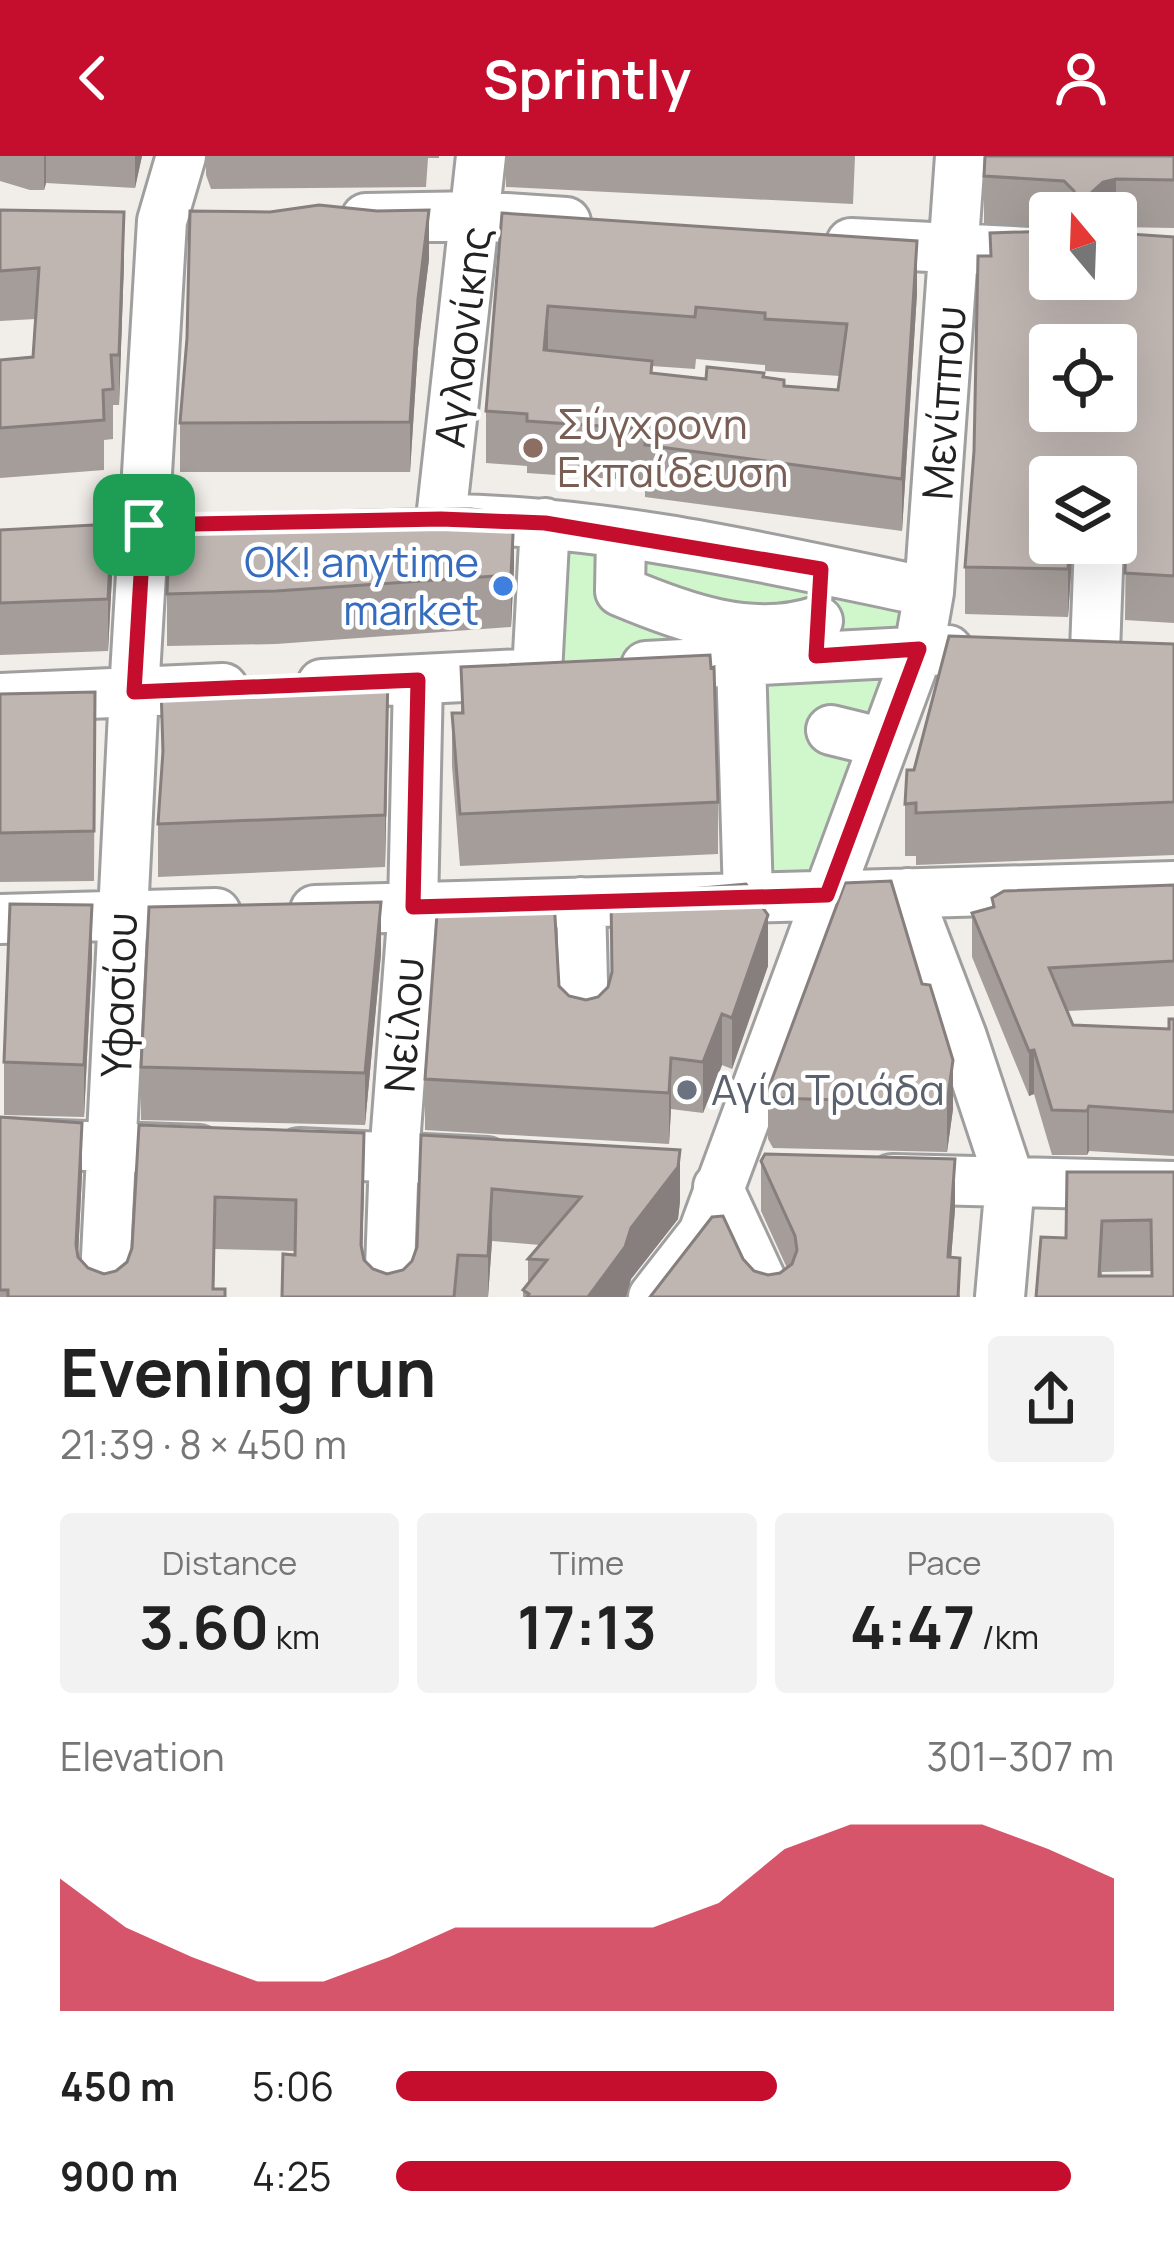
<!DOCTYPE html>
<html lang="en">
<head>
<meta charset="utf-8">
<style>
  body { margin:0; font-family:Manrope,sans-serif; background:#f2f2f2; color:#222; height:100vh; display:flex; flex-direction:column; font-size:45px; white-space:nowrap }
  * { box-sizing:border-box; margin:0 }
  p { font-size:39px; color:#767676 }
  .icon { flex:none; width:66px; height:66px; fill:none; stroke:currentColor; stroke-width:2; stroke-linecap:round; stroke-linejoin:round }
  .map { position:relative; height:1141px; overflow:hidden }
  .side { display:flex; flex-direction:column; background:#fff; flex:1 }
  .side>* { flex:none }
  .needle { width:78px; rotate:341deg }
  .tools { position:absolute; left:1029px; top:36px; display:grid; gap:24px }
  .tools a { display:grid; place-items:center; width:108px; height:108px; border-radius:12px; background:#fff; box-shadow:0 12px 48px #0002; font-size:60px }
  .pin { position:absolute; display:grid; place-items:center; width:102px; height:102px; color:#fff; margin:-51px; border-radius:24px; box-shadow:0 6px 18px #0006 }
  .round { display:grid; place-items:center; flex:none; width:126px; height:126px; border-radius:12px; background:#f2f2f2 }
  .overview { display:flex; align-items:center; justify-content:space-between; height:204px; padding:0 60px }
  h1 { font-size:66px; font-weight:700; line-height:90px }
  .metrics { display:grid; grid-template-columns:repeat(3,1fr); gap:18px; height:204px; padding:12px 60px }
  .metrics div { display:grid; align-content:center; border-radius:12px; background:#f2f2f2; text-align:center }
  .metrics b { font-size:60px; font-weight:700 }
  .metrics small { font-size:33px; font-weight:400 }
  .metrics p { font-size:33px }
  .chart { height:336px; padding:24px 60px }
  .chart p { display:flex; justify-content:space-between }
  .chart svg { width:100%; height:216px; margin-top:12px; fill:#c50e2d; opacity:.7 }
  ul { padding:0 60px; list-style:none; font-size:39px }
  li { display:grid; grid-template-columns:192px 144px 1fr; align-items:center; height:90px }
  li i { height:30px; border-radius:15px; background:#c50e2d }
  header { display:flex; justify-content:space-between; align-items:center; height:156px; padding:0 60px; background:#c50e2d; color:#fff; font-size:54px; font-weight:700 }
  .map>svg:first-child { display:block }
  .park { fill:#cff7cb }
  .lines { fill:none; stroke-linecap:round; stroke-linejoin:round }
  .minor-casing { stroke:#9f9f9f; stroke-width:54 }
  .minor { stroke:#fff; stroke-width:48 }
  .wall { fill:#a49d99; fill-rule:evenodd }
  .shaded-wall { fill:#867f7d }
  .building { fill:#bfb6b2; stroke:#867f7d; stroke-width:3; fill-rule:evenodd }
  .route-casing { stroke:#fff; stroke-width:24 }
  .route { stroke:#c50e2d; stroke-width:15 }
  .education-dot { fill:#8d6e63; stroke:#fff; stroke-width:4.5 }
  .shop-dot { fill:#3f7fe0; stroke:#fff; stroke-width:4.5 }
  .worship-dot { fill:#6b7280; stroke:#fff; stroke-width:4.5 }
  .labels { text-anchor:middle; stroke-width:9; stroke-linejoin:round; paint-order:stroke }
  .street-label { font-size:42px; fill:#222; stroke:#fff }
  .education-label { font-size:42px; fill:#785e54; stroke:#fff; text-anchor:start }
  .shop-label { font-size:42px; fill:#366cbe; stroke:#fff; text-anchor:end }
  .worship-label { font-size:42px; fill:#5b616d; stroke:#fff; text-anchor:start }
</style>
</head>
<body>
<header><svg class="icon" aria-label="back" viewBox="0 0 24 24"><path d="M15 5l-7 7 7 7"/></svg>Sprintly<svg class="icon" aria-label="person" viewBox="0 0 24 24"><circle cx="12" cy="8" r="4"/><path d="M4 21q1-7 8-7t8 7"/></svg></header>
<div class="map">
<svg width="1174" height="1141" viewBox="0 0 1174 1141">
  <rect width="100%" height="100%" fill="#f1ede9"/>
  <path class="park" d="M549,381L902,452L898,485L543,506Z
    M882,518L811,725L747,727L742,528Z"/>
  <g class="lines">
    <g class="minor-casing">
      <path id="minor" d="M366,62L478,60L566,66
        M851,87L1050,97
        M441,363L481,0
        M449,363C610,365 771,403 929,436
        M621,379L620,435C682,461 751,487 818,465
        M1095,495L1099,387
        M741,504L748,741
        M646,510L948,494
        M537,517L545,367
        M322,528L523,518
        M0,542L223,532
        M831,574L884,587
        M907,737L962,881L1010,1026L1000,1141
        M581,746L584,867
        M315,754L1174,730
        M0,763L216,757
        M0,987L199,994
        M299,997L487,1006
        M892,1023L1174,1030
        M718,1031L769,1141
        M104,1141L134,536L162,65L181,0
        M389,1141L394,1001L413,751L418,524
        M653,1141L703,1077L919,493L929,436L960,0"/>
    </g>
    <use href="#minor" class="minor"/>
  </g>
  <path class="wall" d="M0,0H142L135,32L46,27L44,34H30L0,25Z
    M206,0H439V2H428L426,31L211,33L206,19Z
    M506,0H855L853,48L506,31Z
    M1174,0V72L1116,71V57H1050V71L984,67V20Z
    M0,54L124,106L119,249H113V283L104,284V314L0,322V204L33,201L35,163L0,165Z
    M502,57L917,137L902,375L645,341V325L527,317V310L486,307V255ZM696,203L765,209V215L840,220L838,234L652,218V210L695,213Z
    M1174,81V467L1125,464L1126,381L1125,375L1116,365V321H1050V387H1073L1068,461L965,458V411L990,100ZM1050,189H1116V255L1038,229L1039,226H1050Z
    M429,103L418,192L410,316H180V267Z
    M0,374L112,420L108,495L0,499Z
    M514,410L511,471L276,488L167,490V438Z
    M1174,488V699L916,709V700H905V648L914,614Z
    M461,511L718,646V698L460,710L452,610V557H461Z
    M161,532L388,571L385,711L158,721V668L162,610Z
    M95,536L94,725L0,726V538Z
    M845,727L953,953L947,996L773,992L768,983V934Z
    M1174,729V850L1067,855L1073,869L1169,873L1174,863V1000L1089,995L1087,999H1052L1034,938L1029,940L972,801V757L992,751V742Z
    M611,740L768,810L732,913L722,909L703,957L671,953L669,988L425,974V923L559,830L569,840L586,844L598,841L608,831L611,820Z
    M381,798L365,969L141,964V911Z
    M92,801L84,961L4,959V906Z
    M0,961L82,1018L78,1101L88,1112L104,1118L116,1115L127,1106L132,1092L139,969L364,1028L362,1095L364,1104L373,1113L387,1118L403,1114L412,1105L417,1091L421,979L680,1045L678,1063L631,1123L626,1141H523V1134L528,1127V1103L540,1089L492,1085L488,1141H282L295,1095L215,1093L214,1133L225,1141H0Z
    M761,1005L955,1053L951,1102L960,1141H650L743,1103L754,1115L768,1119L780,1117L787,1112L761,1055Z
    M1174,1016V1141H1036L1066,1082ZM1151,1115V1120H1102V1116Z"/>
  <path class="shaded-wall" d="M44,0H46V27L44,34Z
    M135,0H142L135,32Z
    M1116,23V70V57H1088L1092,36L1103,26Z
    M429,54V103L418,192L410,316V266L418,143Z
    M124,56V106L119,249V199Z
    M917,85V137L902,375V323Z
    M548,150V202L544,194Z
    M1101,311V321H1079L1085,315Z
    M514,358V410L511,471V419Z
    M112,368V420L108,495V443Z
    M1070,387H1073L1068,461V413Z
    M388,518V571L385,711V659Z
    M381,746V798L365,969V917Z
    M92,749V801L84,961V909Z
    M768,759V810L732,913V862Z
    M722,858V909L703,957V906Z
    M1034,894V938L1029,940V895Z
    M671,902V953L669,988V937Z
    M953,904V953L947,996V947Z
    M1089,950V995L1087,999V955Z
    M82,967V1018L76,1141V1089Z
    M364,977V1028L361,1141V1089Z
    M680,994V1045L678,1063L631,1123L626,1141H588Z
    M955,1003V1053L948,1141V1101Z
    M492,1033V1085L488,1141V1100Z"/>
  <path class="building" d="M985,0H1174V24L1116,23L1103,26L1092,36L1088,52L1089,57H1076L1078,49L1074,35L1064,25L984,20Z
    M319,49L377,55L429,54L418,143L410,266L180,267L187,182L190,55L270,56Z
    M0,54L124,56L119,199H111L113,233L103,234L104,264L0,272V204L33,201L39,112L0,115Z
    M502,57L917,85L902,323L645,289V273L527,265V258L486,255ZM548,150L695,161L696,151L765,157V163L847,168L838,234L784,230V224L763,221L764,217L707,211L706,223L651,217L652,205L544,194Z
    M1050,75V123H1116V77L1174,81V420L1125,417L1127,339L1125,327L1115,316L1101,311L1085,315L1079,321H1050V387H1070L1068,413L965,411L974,295L978,100H991L990,77ZM1039,178L1109,180L1110,189H1116V255H1050V230L1036,229Z
    M412,353H471L514,358L511,419L276,435L167,438L170,359Z
    M112,368L108,443L0,447V374Z
    M949,480L1174,488V646L916,657V647L905,648L907,614H914Z
    M710,499L711,512L714,511L718,646L460,658L452,557H463L461,511Z
    M388,518L385,659L158,668L163,595L161,532L224,530L223,525Z
    M95,536L94,675L0,677V538Z
    M891,725L922,828L930,829L953,904L947,947L773,942L768,934L845,727Z
    M746,728L768,759L732,862L722,858L703,906L671,902L669,937L425,923L438,744L554,743L559,830L569,840L586,844L598,841L608,831L612,816L611,740Z
    M1174,729V805L1049,812L1073,869L1169,873V863H1174V956L1089,950L1087,955L1052,954L1034,894L1029,895L972,757L994,751L992,742L1004,735Z
    M381,746L365,917L141,911L149,751Z
    M10,748L92,749L84,909L4,906Z
    M0,961L82,967L76,1089L78,1101L88,1112L104,1118L116,1115L127,1106L132,1092L139,969L364,977L361,1089L364,1104L373,1113L387,1118L403,1114L412,1105L417,1091L421,979L680,994L678,1011L631,1072L625,1091L588,1141H527L529,1138L523,1134L547,1104L528,1103L581,1041L492,1033L488,1100L458,1099L454,1141H282L283,1098L295,1099L296,1044L215,1041L213,1133H225V1141H8V1134H0Z
    M765,998L955,1003L948,1101L960,1102L958,1141H650L712,1061L723,1060L743,1103L754,1115L768,1119L780,1117L792,1108L797,1094L795,1080L761,1005Z
    M1067,1016H1174V1141H1036L1041,1081L1066,1082ZM1151,1064L1152,1120H1099L1102,1065Z"/>
  <g class="lines">
    <g class="route-casing">
      <path id="route" d="M441,363L545,367L821,413L816,500L919,493L827,739L413,751L418,524L134,536L144,369Z"/>
    </g>
    <use href="#route" class="route"/>
  </g>
  <circle class="education-dot" cx="533" cy="292" r="12"/>
  <circle class="shop-dot" cx="503" cy="430" r="12"/>
  <circle class="worship-dot" cx="687" cy="934" r="12"/>
  <g class="labels">
    <g class="street-label">
      <text transform="translate(463 181) rotate(-83)" y="15">Αγλαονίκης</text>
      <text transform="translate(944 247) rotate(-86)" y="15">Μενίππου</text>
      <text transform="translate(119 839) rotate(-88)" y="15">Υφασίου</text>
      <text transform="translate(404 869) rotate(-86)" y="15">Νείλου</text>
    </g>
    <g class="education-label">
      <text x="557" y="283">Σύγχρονη<tspan x="557" dy="48">Εκπαίδευση</tspan></text>
    </g>
    <g class="shop-label">
      <text x="479" y="421">OK! anytime<tspan x="479" dy="48">market</tspan></text>
    </g>
    <g class="worship-label">
      <text x="711" y="949">Αγία Τριάδα</text>
    </g>
  </g>
</svg>
<div class="tools">
<a><svg class="needle" viewBox="-14 -14 28 28"><path d="M0-13l5 13h-10z" fill="#e53935"/><path d="M0 13l5-13h-10z" fill="#767676"/></svg></a>
<a><svg class="icon" aria-label="locate" viewBox="0 0 24 24"><circle cx="12" cy="12" r="6"/><path d="M12 2v4M12 18v4M2 12h4M18 12h4"/></svg></a>
<a><svg class="icon" aria-label="layers" viewBox="0 0 24 24"><path d="M12 4l9 5-9 5-9-5zM3 14l9 5 9-5"/></svg></a>
</div>
<div class="pin" style="left:144px;top:369px;background:#1e9e55"><svg class="icon" aria-label="arrive" viewBox="0 0 24 24"><path d="M6 21V4h12l-3 4 3 4H6"/></svg></div>
</div>
<section class="side">
<div class="overview"><div><h1>Evening run</h1><p>21:39 · 8 × 450 m</p></div><a class="round"><svg class="icon" aria-label="share" viewBox="0 0 24 24"><path d="M12 15V3M7 8l5-5 5 5M5 13v7h14v-7"/></svg></a></div>
<div class="metrics">
<div><p>Distance</p><b>3.60<small> km</small></b></div>
<div><p>Time</p><b>17:13</b></div>
<div><p>Pace</p><b>4:47<small> /km</small></b></div>
</div>
<div class="chart"><p><span>Elevation</span>301–307 m</p>
<svg viewBox="0 0 160 44" preserveAspectRatio="none"><path d="M0 44V17L10 27L20 33L30 38L40 38L50 33L60 27L70 27L80 27L90 27L100 22L110 11L120 6L130 6L140 6L150 11L160 17V44z"/></svg>
</div>
<ul>
<li><b>450 m</b>5:06<i style="width:53%"></i></li>
<li><b>900 m</b>4:25<i style="width:94%"></i></li>
</ul>
</section>
</body>
</html>
